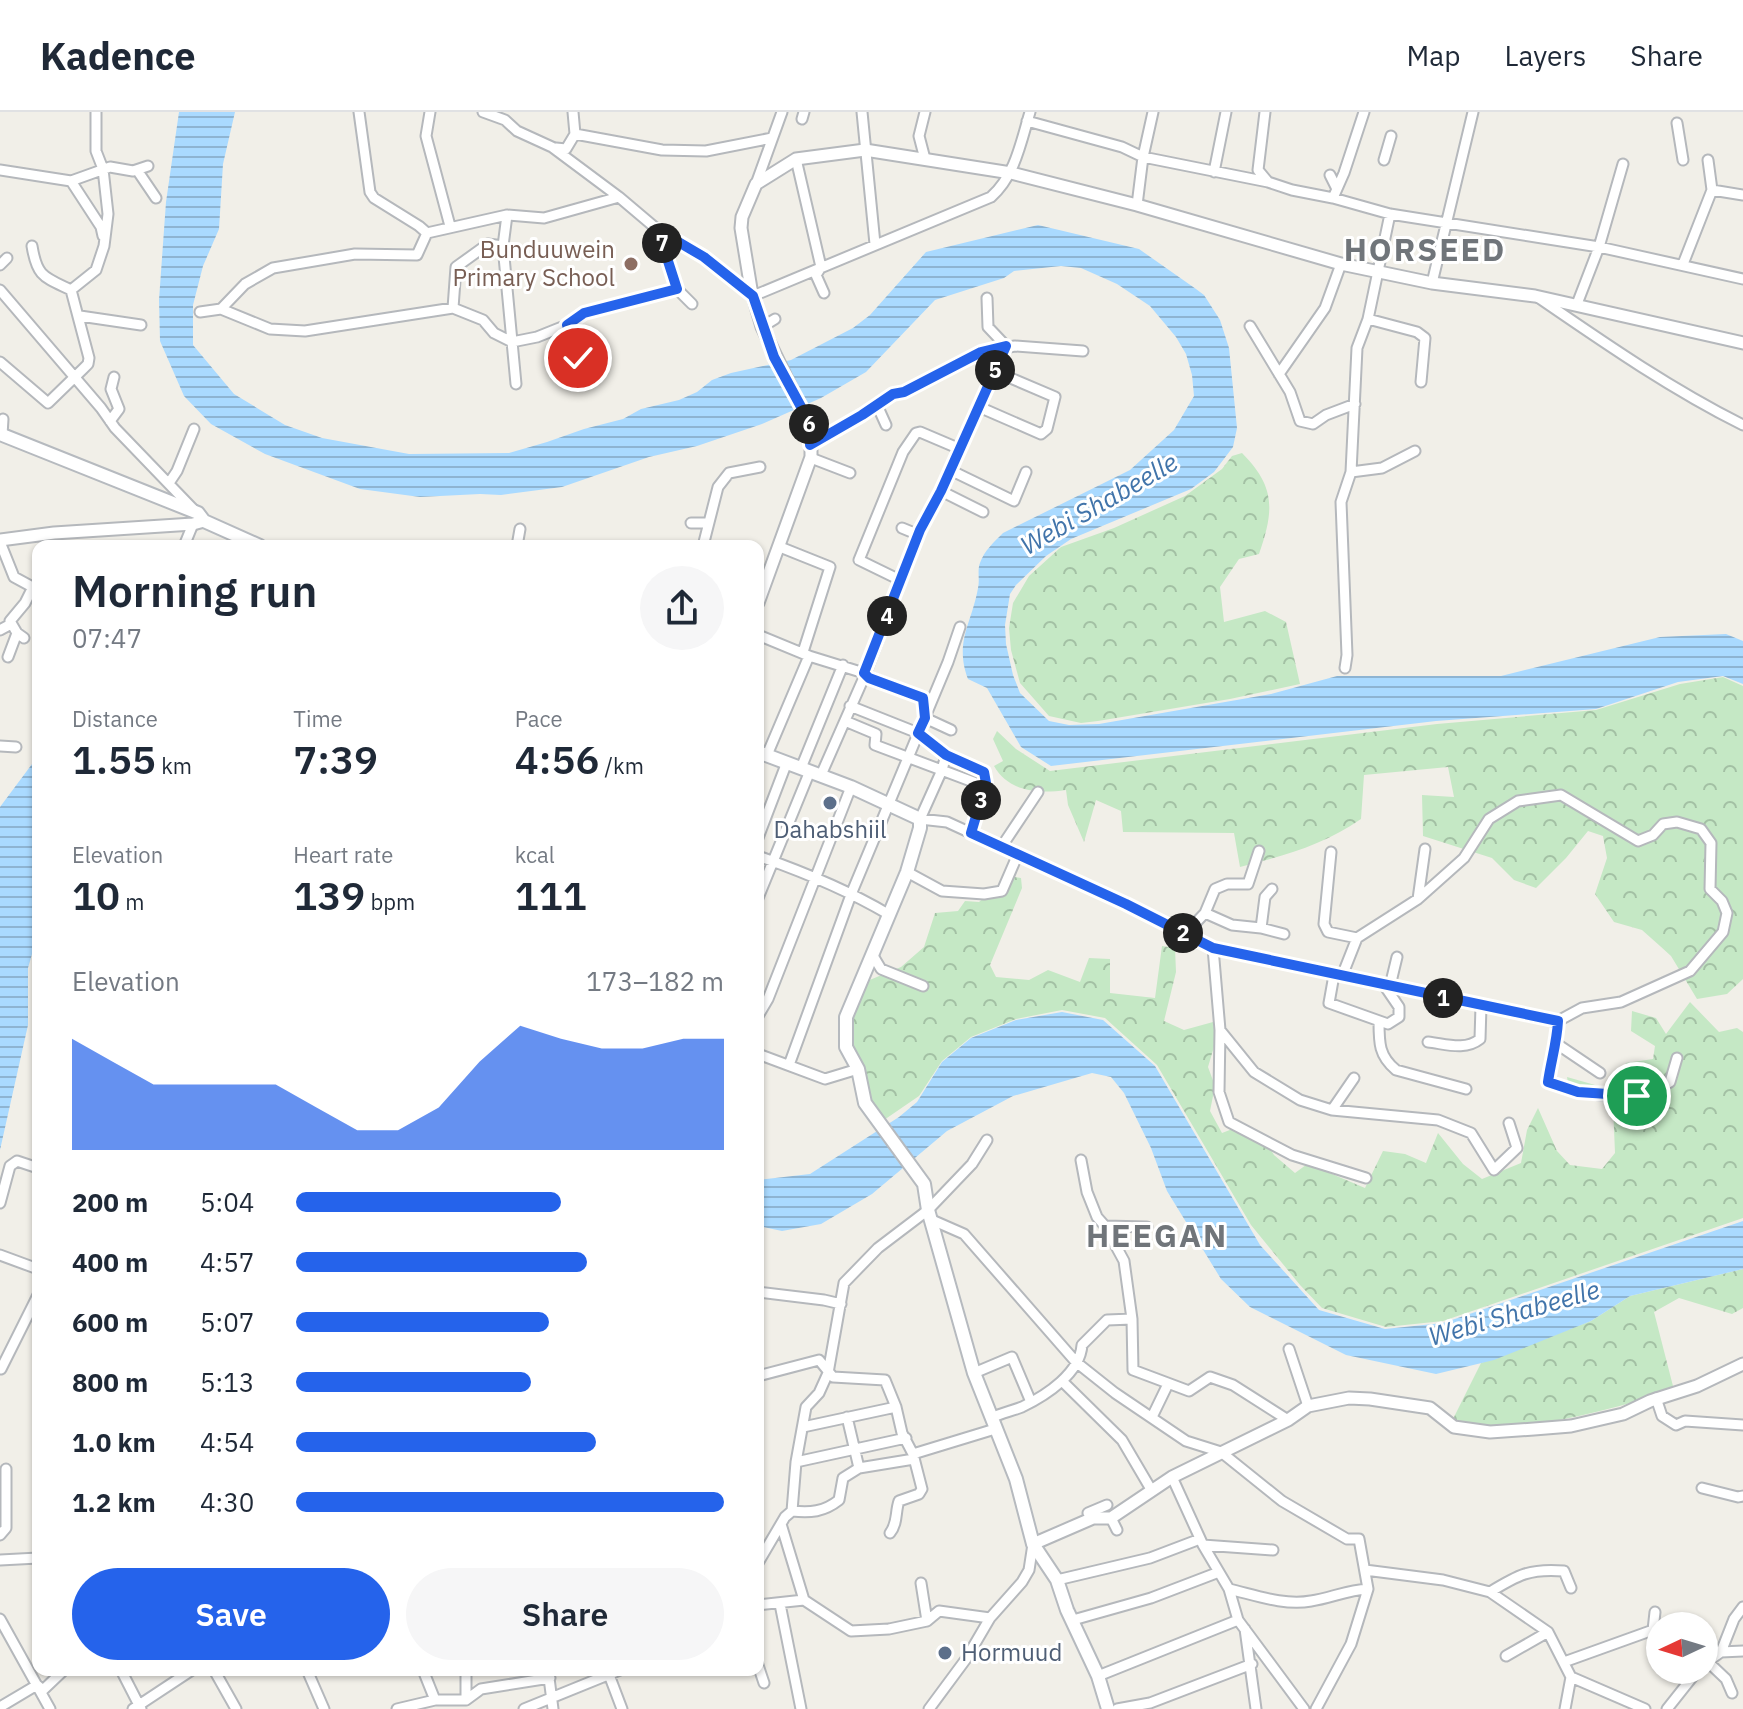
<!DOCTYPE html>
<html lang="en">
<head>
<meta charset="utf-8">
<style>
  body { margin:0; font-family:"IBM Plex Sans",sans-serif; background:#f6f6f7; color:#1f2937; height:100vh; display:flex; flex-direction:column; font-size:30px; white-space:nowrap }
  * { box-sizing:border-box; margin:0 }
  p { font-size:26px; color:#747a83 }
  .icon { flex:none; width:44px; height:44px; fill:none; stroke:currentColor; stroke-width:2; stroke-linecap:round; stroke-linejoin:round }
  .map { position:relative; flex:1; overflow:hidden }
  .sheet { position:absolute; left:32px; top:428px; width:732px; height:1136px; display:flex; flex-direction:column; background:#fff; border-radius:16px; box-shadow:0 2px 6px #0004 }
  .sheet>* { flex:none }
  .needle { width:52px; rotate:266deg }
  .tools { position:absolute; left:1646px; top:1500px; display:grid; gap:16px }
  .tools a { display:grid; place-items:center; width:72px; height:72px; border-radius:50%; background:#fff; box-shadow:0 2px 6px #0004; font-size:40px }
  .pin { position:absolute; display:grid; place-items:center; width:68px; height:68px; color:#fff; margin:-34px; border:4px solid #fff; border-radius:50%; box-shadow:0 2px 8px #0007 }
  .km { position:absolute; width:40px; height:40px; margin:-20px; border-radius:50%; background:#222; color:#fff; font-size:22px; line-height:40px; text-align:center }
  .round { display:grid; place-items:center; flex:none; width:84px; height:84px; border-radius:42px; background:#f6f6f7 }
  .headline { display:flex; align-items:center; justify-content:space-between; height:136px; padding:0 40px }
  h1 { font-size:44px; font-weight:600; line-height:60px }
  .stats { display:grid; grid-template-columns:repeat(3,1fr); gap:12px; height:136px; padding:8px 40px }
  .stats div { display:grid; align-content:center }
  .stats b { font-size:40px; font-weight:600 }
  .stats small { font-size:22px; font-weight:400 }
  .stats p { font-size:22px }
  .chart { height:224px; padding:16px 40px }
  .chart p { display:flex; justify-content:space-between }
  .chart svg { width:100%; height:144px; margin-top:8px; fill:#2563eb; opacity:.7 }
  .primary-button { display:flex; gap:16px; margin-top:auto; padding:16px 40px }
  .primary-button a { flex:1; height:92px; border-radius:48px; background:#2563eb; color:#fff; font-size:32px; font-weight:600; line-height:92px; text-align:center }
  .primary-button a+a { background:#f6f6f7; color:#1f2937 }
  ul { padding:0 40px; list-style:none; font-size:26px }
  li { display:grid; grid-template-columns:128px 96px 1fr; align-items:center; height:60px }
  li i { height:20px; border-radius:10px; background:#2563eb }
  header { display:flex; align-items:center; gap:48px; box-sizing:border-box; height:112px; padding:0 40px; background:#fff; border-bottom:2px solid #e0e1e3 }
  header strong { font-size:38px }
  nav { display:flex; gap:44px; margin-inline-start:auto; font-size:28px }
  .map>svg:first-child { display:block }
  .forest { fill:url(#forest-crowns) }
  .water { fill:url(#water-rules) }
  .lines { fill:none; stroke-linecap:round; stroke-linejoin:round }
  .minor-casing { stroke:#b5b8bc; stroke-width:13 }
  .tertiary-casing { stroke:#b5b8bc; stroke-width:15 }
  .secondary-casing { stroke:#b6babf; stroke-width:16 }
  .minor { stroke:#fff; stroke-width:9 }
  .tertiary { stroke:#fff; stroke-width:11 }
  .secondary { stroke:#fff; stroke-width:12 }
  .route-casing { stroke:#fff; stroke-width:16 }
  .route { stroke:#2563eb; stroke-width:10 }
  .education-dot { fill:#8d6e63; stroke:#fff; stroke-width:3 }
  .service-dot { fill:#5c6f8a; stroke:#fff; stroke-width:3 }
  .labels { text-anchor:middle; stroke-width:6; stroke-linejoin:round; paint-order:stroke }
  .education-label { font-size:24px; fill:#785e54; stroke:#fff; text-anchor:end }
  .service-label { font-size:24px; fill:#4e5e75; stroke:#fff }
  .water-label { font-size:26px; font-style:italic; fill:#4174aa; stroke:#fff }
  .district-label { font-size:32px; font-weight:bold; letter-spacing:2px; fill:#70757a; stroke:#fff }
</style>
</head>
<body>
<header>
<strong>Kadence</strong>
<nav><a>Map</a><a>Layers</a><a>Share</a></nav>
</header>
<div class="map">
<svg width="1743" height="1597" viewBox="0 0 1743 1597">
  <defs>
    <pattern id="forest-crowns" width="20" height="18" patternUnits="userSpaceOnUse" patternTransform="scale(2)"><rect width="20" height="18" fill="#c5e8c5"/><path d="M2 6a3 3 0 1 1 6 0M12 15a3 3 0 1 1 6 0" fill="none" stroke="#a3c0a4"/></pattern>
    <pattern id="water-rules" width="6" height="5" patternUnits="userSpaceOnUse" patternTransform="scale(2)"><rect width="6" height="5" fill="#aadaff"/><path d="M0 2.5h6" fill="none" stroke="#8eb4d2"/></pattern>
  </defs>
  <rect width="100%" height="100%" fill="#f1efe8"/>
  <path class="forest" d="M1242,341C1276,375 1274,399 1259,442L1239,447L1220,475L1224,510L1265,499L1286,510L1300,572L1230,587L1098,609L1081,611L1049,604L1020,571L1011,538L1009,516L1013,491L1029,464L1061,435L1114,416L1185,384L1222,357L1232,344Z
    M1723,565L1743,574V867L1727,882L1697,887L1671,844L1660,834L1642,818L1614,810L1595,782L1607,746L1603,724L1588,719L1566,746L1536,776L1514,768L1492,746L1423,724L1422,683L1454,685L1448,655L1364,663L1361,707C1324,733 1283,744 1240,755L1234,721L1123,720L1121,699L1096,688L1084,730L1068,693L1066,678C1038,682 1009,680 994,654L1003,649L993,627L997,619L1016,637L1050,659L1437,612L1596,598L1680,572Z
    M1008,764L1021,766L1022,776L990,853L996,865L1029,868L1048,858L1080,870L1089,846L1110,847V881L1155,886L1162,834L1175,836L1176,860L1164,909L1184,918L1213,910L1216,928L1208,955L1215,974L1210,999L1222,1021L1235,1016L1266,1030L1274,1043L1295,1061L1310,1050L1325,1059L1365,1076L1383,1039L1405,1042L1426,1051L1438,1021L1463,1052L1482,1067L1521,1051L1527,1018L1538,996L1557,1039L1570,1053L1602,1057L1615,1041L1613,993L1568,971L1567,965L1616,979L1626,951L1653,947L1655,934L1631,919L1632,899L1656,906L1666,922L1690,890L1719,920L1737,916L1743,920V1106L1443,1209L1386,1215L1322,1196L1300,1173L1251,1113L1157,953L1105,906L1062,898L1016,907L971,925L942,949L919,984L884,1008L868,989L846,907L860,872L901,855L924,835L935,801L958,799L965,789L979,790Z
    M1743,1157V1196L1732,1202L1679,1186L1654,1200L1674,1278C1604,1299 1529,1322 1456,1313L1453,1307L1481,1251L1591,1209L1630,1184Z"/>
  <path class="water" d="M179,0H235L223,52L219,117L203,154L193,193V233L234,282L285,313L322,326L409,342L509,341L547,330L584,317L623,307L641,297L679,288L697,280L712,268L731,261L791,248L853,216L870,203L926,140L1038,113L1139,137L1196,177L1204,183L1220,208L1229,236L1237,316L1233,335L1214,360L1191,377L1071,427L1046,444L1016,473L1010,482L1005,513L1006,532L1013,563L1020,581L1049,609L1069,613L1099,612L1271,582L1337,564H1501L1660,525L1726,522L1743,529V572L1723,564L1678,570L1596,597L1436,609L1051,654L1021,635L987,576L968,567C954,530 972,511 978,476C980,468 977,458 980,451C984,439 994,430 1003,421L1130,358L1174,318L1194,284L1192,263L1186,242L1176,225L1150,194L1117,172L1081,156L1061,154L1014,159L1004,166L935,188L866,260L821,286L762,312L697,334L649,345L562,375L501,383L480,382L420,385L360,377L265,342L211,312L184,284L160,229L159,188L166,90Z
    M38,644V821L28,856V913L0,1038V695Z
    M1062,900L1103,908L1155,954L1260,1133L1319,1198L1385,1217L1443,1211L1743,1109V1157L1630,1184L1591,1209L1494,1248L1436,1262L1346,1243L1250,1195L1221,1167L1167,1079L1151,1036L1124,981L1111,965L1092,961L1013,984L947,1019L872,1082L821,1112L782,1119L758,1114V1068L810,1062L899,1005L917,990L942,950L971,926L1016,908Z"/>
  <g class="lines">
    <g class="minor-casing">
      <path id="minor" d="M359,0L370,80L374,86L419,114L427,121
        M430,0L426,24L450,114
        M483,0L505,8L517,19L552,35L619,85L658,118L704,145L753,184L991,85C1015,64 1021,30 1030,0
        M862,0L875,132
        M925,0L919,24L925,47
        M1265,0L1258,58L1268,70
        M802,7L804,0
        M1027,9L1122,35L1143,45L1268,70L1292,78L1333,86L1390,102L1599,135L1743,167
        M1677,11L1683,48
        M575,22L662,38L706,39L772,26
        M556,36L566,37L575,22L573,0
        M796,47L821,155L816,163L824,181
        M1384,48L1391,24
        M0,58L71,69L110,55L133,59L148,54
        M137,58L156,86
        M1214,60L1226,0
        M1330,63L1336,75
        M71,69L101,115L103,124
        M756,72L782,0
        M1712,78L1743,83
        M619,85L544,106L507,103L427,121L417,143L355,142L273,156L245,172L221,197L270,217L305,219L453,196L483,208L494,221L512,230L537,225L567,213L584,201L677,177
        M1333,86L1344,61L1364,0
        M1137,93L1143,45L1153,0
        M507,103L503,134L516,272
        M658,118L677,177
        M32,134C37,165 44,165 71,178
        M1683,152L1712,78L1708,48
        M0,153L7,146
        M1432,171L1473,0
        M677,177L692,192
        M0,178L101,296L115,316L195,399
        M71,178L96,158L104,134L108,102L103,57L96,39V0
        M987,186L988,215L1006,234
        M1539,186C1606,232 1671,277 1743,313
        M1577,192L1599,135L1623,52
        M453,196L456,155L488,132L503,134
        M200,200L221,197
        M80,204L141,213
        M1368,207L1417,220L1425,226L1421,270
        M567,213L578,246
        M1250,214L1290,280L1300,309L1313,312L1326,303L1355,292
        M762,215L775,207
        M0,250L48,291L83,257L88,252L89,246L71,178
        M1279,262L1325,196L1341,152
        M877,293L886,313
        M979,295L1041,322L1047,317L1055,285L994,259
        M110,309L119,297L111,277L114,265
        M2,323L3,307
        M810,333L862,303L893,282L904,280L981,240L1015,234L1083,239
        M811,346L850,361
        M950,358L1014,389L1026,360
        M1351,360L1382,356L1415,339
        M169,371L177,359L194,317
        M941,379L983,400
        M691,411H707
        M902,416L919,423
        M0,430L14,465L38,478
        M184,434L193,412
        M517,434L520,417
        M703,434L718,375L729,361L760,355
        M780,435L830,455L803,540
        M900,468L859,448L903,340L916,321L920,320L960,337
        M0,518L11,512
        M758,523L809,544L864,561
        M24,526L17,521L10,509L25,491L33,475
        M8,545L17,521
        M1345,556L1347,543L1341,390L1351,360L1357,236L1368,207L1390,102
        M865,563L923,586L925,604
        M850,594L918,621L946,643L984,660L986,671L971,721
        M925,606L951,618
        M845,609L876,622L875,633L984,674
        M0,634L16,635
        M767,643L809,544
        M946,643L942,658L920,707L947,710L1126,792L1213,836L1558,909L1582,896L1621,890L1690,859L1723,820L1727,801L1722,789L1710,777L1711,731L1701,717L1677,710L1663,712L1653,723L1638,729L1561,683L1518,689L1489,707L1464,746L1418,787L1357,826L1342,864
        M801,656L843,553
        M821,663L865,563L920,418L941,379L1006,234
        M758,726L787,650
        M1002,734L1038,680
        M1331,740L1324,812L1328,820L1357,826
        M758,744C804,760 846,777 888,802
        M907,760L942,779L984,782L1002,779L1018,742
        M758,786L810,659
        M1418,787L1425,737
        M1205,801L1232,813L1261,816L1284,822
        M1261,816L1265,785L1272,777
        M1185,822L1205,801L1215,777L1227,772H1248L1259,739
        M1213,836L1220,918L1219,980L1229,1010L1292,1043L1366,1066
        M872,842L881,857L923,874
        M1334,863L1329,891L1388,912L1399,905V895L1384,873
        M1390,874L1397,845
        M758,904L768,887L851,675
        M1558,909C1557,930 1551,948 1548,970C1586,984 1634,993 1670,970L1677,946
        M1379,910C1379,931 1379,944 1396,958L1466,977
        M1220,918L1254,960L1300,988L1332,998L1438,1008L1471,1021L1494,1058L1517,1036L1509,1011
        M1428,930C1446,932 1465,939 1480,927L1481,894
        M1557,932L1600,961
        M758,942L825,967L858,957
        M789,953L852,780L948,550L960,515
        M1332,998L1354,966
        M1081,1048L1087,1080L1097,1105L1105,1114L1124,1149L1132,1207
        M0,1091L10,1054L17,1049L38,1056
        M932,1108L964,1122L1076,1250L1115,1281L1186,1329L1221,1340L1282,1389L1347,1427H1359L1368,1477L1351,1532L1316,1597
        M1105,1114L1147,1115
        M0,1143L38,1157
        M758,1180L824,1188L841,1192
        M1289,1237L1308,1294
        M1,1257L38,1183
        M974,1261L1012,1245L1031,1290
        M758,1264L819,1248L833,1265L885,1268L896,1295L902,1321L913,1342L922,1377L919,1382L899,1389C895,1400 898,1411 890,1421
        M1062,1269L1122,1328L1152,1379
        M1656,1286L1662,1304L1676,1313L1685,1309L1743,1313
        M847,1305L859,1356
        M1152,1305L1168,1272
        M991,1306C1001,1301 1012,1299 1022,1295C1047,1283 1080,1261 1082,1233L1107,1208L1132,1207L1133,1258L1189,1279L1210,1265L1233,1273L1288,1308
        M803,1315L896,1295
        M913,1342L995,1317
        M796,1350L906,1326
        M1172,1365L1203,1433L1229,1477L1238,1508L1304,1597
        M1702,1376L1738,1385L1743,1384
        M792,1399C810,1401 824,1400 839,1388L843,1366L859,1356L914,1347
        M1088,1401L1107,1393
        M1111,1406L1117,1418
        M781,1412L804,1488L851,1519L889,1517L927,1509L939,1499L990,1506
        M0,1423L6,1416V1357
        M1203,1433L1273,1438
        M0,1448L38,1446
        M758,1451L785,1405L792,1399L796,1350L806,1295L819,1281L828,1261L844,1171L878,1136L928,1098L972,1052L987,1028
        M1365,1458L1443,1468L1490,1480L1548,1520L1571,1565L1565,1597
        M1057,1468L1150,1446L1200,1427
        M921,1471L927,1509
        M1229,1477C1255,1483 1284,1494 1311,1489C1331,1486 1347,1478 1368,1477
        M1490,1480C1518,1463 1530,1456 1564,1459L1571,1476
        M780,1492L801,1597
        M758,1493L804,1488
        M0,1507L50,1597
        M1073,1508L1151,1486L1219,1460
        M1245,1517L1256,1597
        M1721,1540L1734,1507L1743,1495
        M1506,1544L1548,1520
        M1707,1549L1726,1567L1732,1581
        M1564,1550L1653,1518L1655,1500
        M1704,1552L1721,1540L1743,1539
        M758,1553L764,1571
        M121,1558L141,1597
        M214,1558L236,1597
        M307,1558L324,1597
        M423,1558L435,1588
        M548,1558L553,1597
        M608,1560L622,1597
        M1098,1564L1238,1508
        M1571,1565L1645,1597
        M466,1588V1558
        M0,1595L37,1573L43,1578L64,1558
        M133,1597L192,1558
        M397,1597L435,1588H466L481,1577L550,1566
        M524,1597L620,1558
        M929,1597L966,1547L990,1506L1022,1470L1029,1458L1033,1432
        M1117,1597L1150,1591L1252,1552
        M1667,1597L1698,1558"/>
    </g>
    <g class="tertiary-casing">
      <path id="tertiary" d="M0,428L54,421L193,412L204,409
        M758,491L811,345V317L762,215L751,177L741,116L742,105L756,72L796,47L865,38L1011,61L1137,93L1341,152L1432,171L1535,184L1743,231
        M1033,1432L1093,1406H1111L1172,1365L1288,1308L1308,1294L1349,1286L1370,1287L1430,1296L1454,1315L1490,1320L1534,1317L1571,1314L1623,1302L1650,1289L1697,1274L1743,1252"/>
    </g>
    <g class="secondary-casing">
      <path id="secondary" d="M0,322L198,401L204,409L260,434
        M758,640L851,675L920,707V716L907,760L846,905V935L858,957L865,991L924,1072L928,1098L974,1261L1016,1367L1033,1432L1057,1468L1067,1498L1098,1564L1108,1597"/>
    </g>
    <use href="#minor" class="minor"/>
    <use href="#tertiary" class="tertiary"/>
    <use href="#secondary" class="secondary"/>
  </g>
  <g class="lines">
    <g class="route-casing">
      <path id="route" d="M578,246L567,213L584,201L677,177L658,118L704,145L753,184L774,245L806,304L811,317L810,333L862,303L893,282L904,280L981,240L1006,234L941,379L920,418L864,561L869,566L923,586L925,606L918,621L946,643L984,660L986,671L971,721L1126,792L1213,836L1558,909C1557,930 1551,949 1548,970L1578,980L1637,984"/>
    </g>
    <use href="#route" class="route"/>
  </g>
  <circle class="education-dot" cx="631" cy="152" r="8"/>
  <g class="service-dot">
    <circle cx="830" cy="691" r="8"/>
    <circle cx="945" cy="1541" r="8"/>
  </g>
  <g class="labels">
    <g class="education-label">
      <text x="615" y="146">Bunduuwein<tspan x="615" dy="28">Primary School</tspan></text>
    </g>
    <g class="service-label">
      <text x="830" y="726">Dahabshiil</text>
      <text x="961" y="1549" text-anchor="start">Hormuud</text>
    </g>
    <g class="water-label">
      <text transform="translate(1099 392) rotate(-30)" y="9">Webi Shabeelle</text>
      <text transform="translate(1514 1201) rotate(-16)" y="9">Webi Shabeelle</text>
    </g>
    <g class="district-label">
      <text x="1425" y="149">HORSEED</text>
      <text x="1157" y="1135">HEEGAN</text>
    </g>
  </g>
</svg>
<div class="tools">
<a><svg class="needle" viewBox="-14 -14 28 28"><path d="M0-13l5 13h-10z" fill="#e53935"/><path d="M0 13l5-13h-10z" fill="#747a83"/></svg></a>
</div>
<div class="pin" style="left:1637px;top:984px;background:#1e9e55"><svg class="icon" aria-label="arrive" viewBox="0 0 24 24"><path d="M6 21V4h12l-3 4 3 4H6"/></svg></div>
<div class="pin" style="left:578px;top:246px;background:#d93025"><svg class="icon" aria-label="check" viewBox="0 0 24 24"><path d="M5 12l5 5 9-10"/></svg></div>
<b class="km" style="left:1443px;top:886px">1</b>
<b class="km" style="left:1183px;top:821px">2</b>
<b class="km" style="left:981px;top:688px">3</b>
<b class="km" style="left:887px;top:504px">4</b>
<b class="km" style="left:995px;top:258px">5</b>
<b class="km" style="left:809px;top:312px">6</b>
<b class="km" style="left:662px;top:131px">7</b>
<section class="sheet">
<div class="headline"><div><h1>Morning run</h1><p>07:47</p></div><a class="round"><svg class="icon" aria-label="share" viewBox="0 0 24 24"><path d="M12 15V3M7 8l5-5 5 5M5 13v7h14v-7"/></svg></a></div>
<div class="stats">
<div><p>Distance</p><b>1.55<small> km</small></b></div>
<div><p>Time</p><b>7:39</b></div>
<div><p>Pace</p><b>4:56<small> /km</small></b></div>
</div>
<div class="stats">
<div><p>Elevation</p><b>10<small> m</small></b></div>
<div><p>Heart rate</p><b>139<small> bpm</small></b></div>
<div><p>kcal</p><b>111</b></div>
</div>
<div class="chart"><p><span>Elevation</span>173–182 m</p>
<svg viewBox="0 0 160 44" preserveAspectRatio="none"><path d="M0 44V10L10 17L20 24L30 24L40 24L50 24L60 31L70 38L80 38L90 31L100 17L110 6L120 10L130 13L140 13L150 10L160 10V44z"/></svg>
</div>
<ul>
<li><b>200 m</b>5:04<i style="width:62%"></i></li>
<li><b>400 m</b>4:57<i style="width:68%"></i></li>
<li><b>600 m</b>5:07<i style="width:59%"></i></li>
<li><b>800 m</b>5:13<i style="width:55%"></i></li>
<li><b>1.0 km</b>4:54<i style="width:70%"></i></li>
<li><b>1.2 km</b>4:30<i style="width:100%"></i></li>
</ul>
<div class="primary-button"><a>Save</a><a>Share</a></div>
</section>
</div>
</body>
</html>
